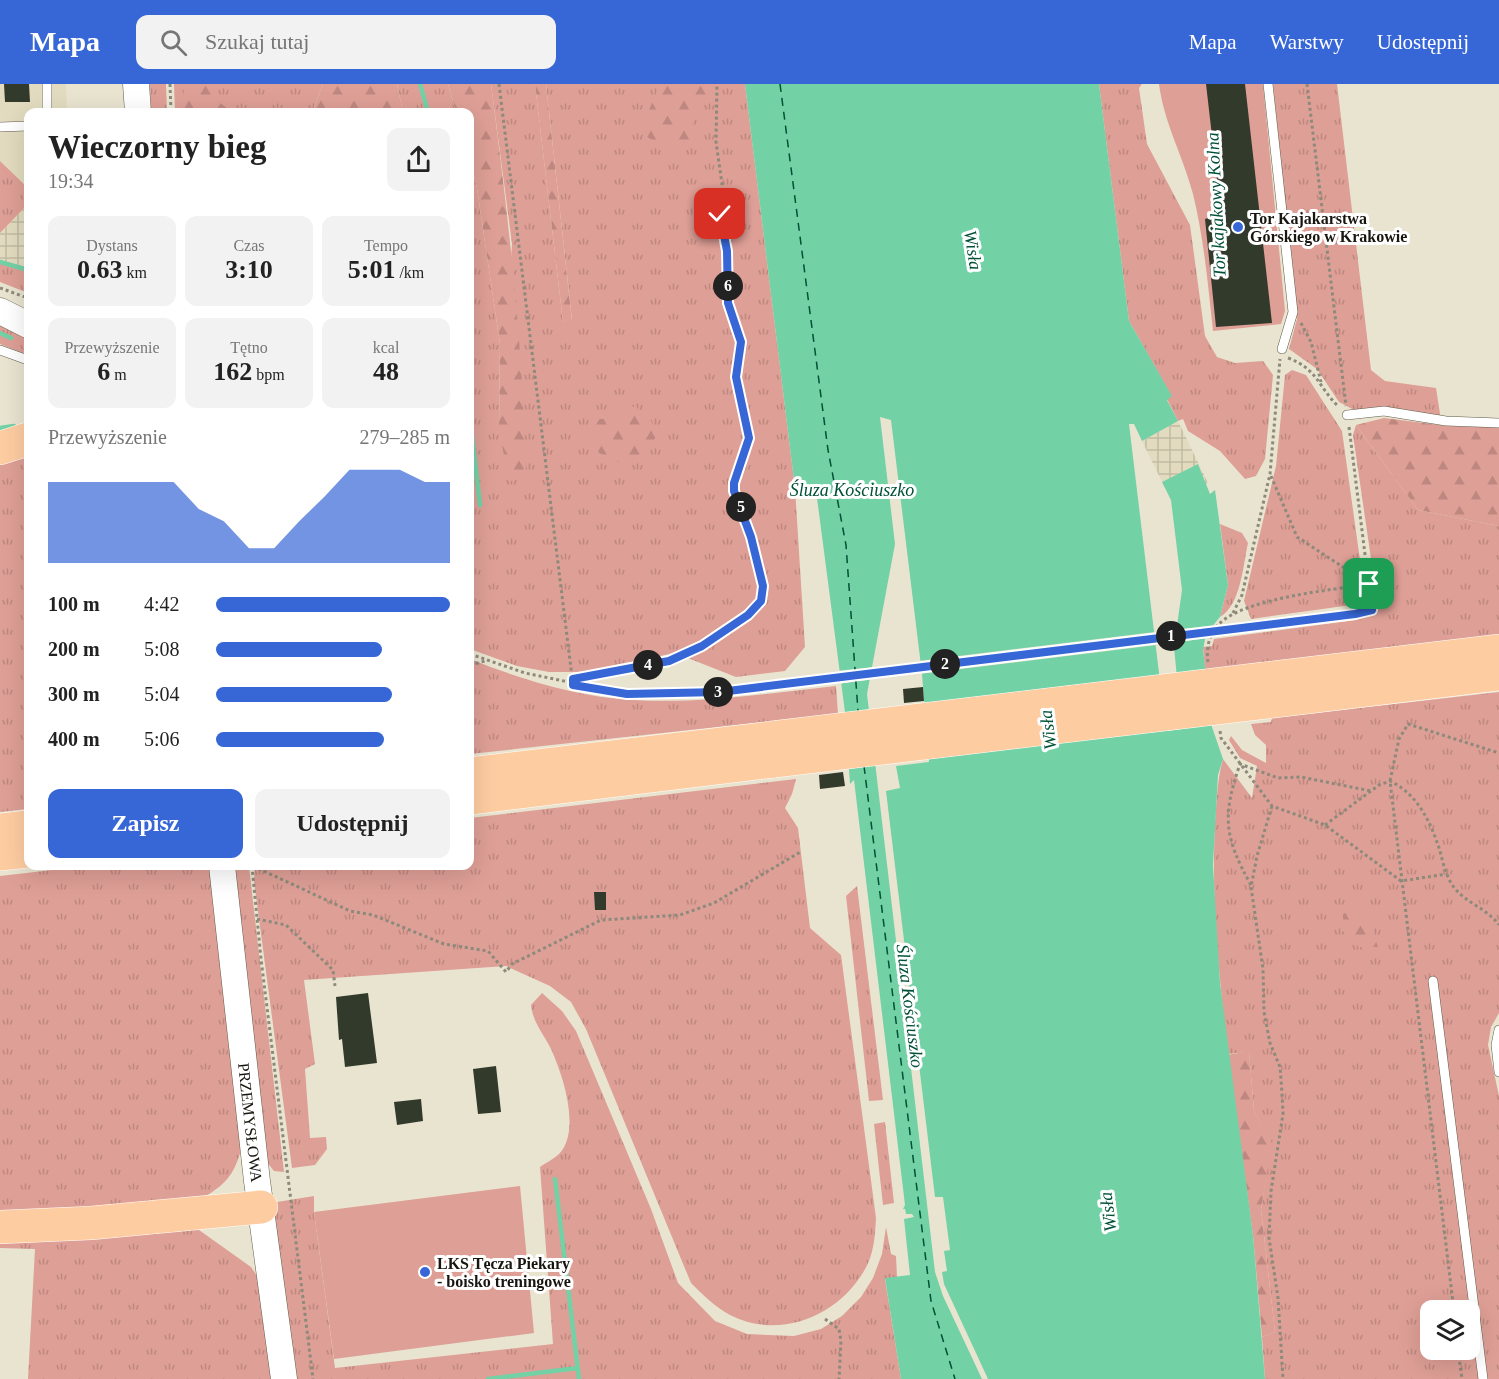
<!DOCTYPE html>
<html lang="pl">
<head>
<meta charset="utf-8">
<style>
  body { margin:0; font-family:Georgia,serif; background:#f2f2f2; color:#222; height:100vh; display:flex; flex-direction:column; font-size:22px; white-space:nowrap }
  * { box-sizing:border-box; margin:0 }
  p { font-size:20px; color:#767676 }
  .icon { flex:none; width:33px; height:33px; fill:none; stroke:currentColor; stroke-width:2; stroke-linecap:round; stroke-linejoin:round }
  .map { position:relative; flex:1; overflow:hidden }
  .side { position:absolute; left:24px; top:24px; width:450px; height:762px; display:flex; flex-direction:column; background:#fff; border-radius:12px; box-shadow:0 6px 24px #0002 }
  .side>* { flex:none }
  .controls { position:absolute; left:1420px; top:1216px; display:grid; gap:12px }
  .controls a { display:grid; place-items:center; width:60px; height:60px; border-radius:12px; background:#fff; box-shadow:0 6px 24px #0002; font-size:30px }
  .pin { position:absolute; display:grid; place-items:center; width:51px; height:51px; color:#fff; margin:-26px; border-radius:12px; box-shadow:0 3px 9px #0006 }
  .km { position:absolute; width:30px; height:30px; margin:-15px; border-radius:50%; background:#222; color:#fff; font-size:16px; line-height:30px; text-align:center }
  .round { display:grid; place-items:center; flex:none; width:63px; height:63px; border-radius:12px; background:#f2f2f2 }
  .summary { display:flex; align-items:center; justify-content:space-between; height:102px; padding:0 24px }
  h1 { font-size:33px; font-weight:700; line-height:45px }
  .stats { display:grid; grid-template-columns:repeat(3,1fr); gap:9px; height:102px; padding:6px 24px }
  .stats div { display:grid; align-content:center; border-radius:12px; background:#f2f2f2; text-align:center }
  .stats b { font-size:26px; font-weight:700 }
  .stats small { font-size:16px; font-weight:400 }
  .stats p { font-size:16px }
  .chart { height:168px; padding:12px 24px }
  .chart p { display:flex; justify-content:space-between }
  .chart svg { width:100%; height:108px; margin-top:6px; fill:#3767d7; opacity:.7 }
  .button { display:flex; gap:12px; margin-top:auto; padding:12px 24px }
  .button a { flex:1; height:69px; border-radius:12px; background:#3767d7; color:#fff; font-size:24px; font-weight:700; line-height:69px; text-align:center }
  .button a+a { background:#f2f2f2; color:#222 }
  ul { padding:0 24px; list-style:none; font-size:20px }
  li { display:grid; grid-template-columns:96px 72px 1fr; align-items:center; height:45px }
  li i { height:15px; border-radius:8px; background:#3767d7 }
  header { display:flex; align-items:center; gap:36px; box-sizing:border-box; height:84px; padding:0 30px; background:#3767d7; color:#fff }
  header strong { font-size:28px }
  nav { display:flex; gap:33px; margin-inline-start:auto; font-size:21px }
  .search { width:420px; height:54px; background:#f2f2f2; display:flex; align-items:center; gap:15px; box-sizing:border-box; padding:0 21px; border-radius:12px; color:#767676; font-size:22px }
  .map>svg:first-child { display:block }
  .built { fill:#e2dbbf }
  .industrial { fill:url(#industrial-grid) }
  .grass { fill:url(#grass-tufts); fill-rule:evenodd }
  .forest { fill:url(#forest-firs) }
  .green { fill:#de9f96 }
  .water { fill:#73d1a6 }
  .pier { fill:#e9e4d0 }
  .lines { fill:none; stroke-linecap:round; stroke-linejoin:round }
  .stream { stroke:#73d1a6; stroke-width:4.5 }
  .ferry { stroke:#005136; stroke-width:1.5; stroke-dasharray:8 6; stroke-linecap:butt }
  .building { fill:#323a2b }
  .lane-casing { stroke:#5f5b49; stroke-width:10 }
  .secondary-casing { stroke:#5f5b49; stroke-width:27 }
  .highway-casing { stroke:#fff; stroke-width:34 }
  .path { stroke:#8d8a7b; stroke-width:3; stroke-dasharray:3 3; stroke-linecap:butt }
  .lane { stroke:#fff; stroke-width:9 }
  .secondary { stroke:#fff; stroke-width:26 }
  .highway { stroke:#fecca1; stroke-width:33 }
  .highway-bridge-casing { stroke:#fff; stroke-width:34; stroke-linecap:butt }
  .path-bridge { stroke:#8d8a7b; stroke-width:3; stroke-dasharray:3 3; stroke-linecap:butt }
  .highway-bridge { stroke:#fecca1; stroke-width:33 }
  .route-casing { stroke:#fff; stroke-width:12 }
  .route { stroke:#3767d7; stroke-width:8 }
  .poi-dot { fill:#3767d7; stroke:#fff; stroke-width:2 }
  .labels { text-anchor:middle; stroke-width:6; stroke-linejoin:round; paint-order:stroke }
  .poi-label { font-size:16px; font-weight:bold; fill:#17150e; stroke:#fff; text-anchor:start }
  .street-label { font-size:16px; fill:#17150e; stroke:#fff }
  .water-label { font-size:18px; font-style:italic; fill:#005136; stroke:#fff }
</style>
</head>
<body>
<header>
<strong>Mapa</strong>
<div class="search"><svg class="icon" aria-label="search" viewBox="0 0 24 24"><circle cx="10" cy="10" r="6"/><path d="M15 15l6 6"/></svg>Szukaj tutaj</div>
<nav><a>Mapa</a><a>Warstwy</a><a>Udostępnij</a></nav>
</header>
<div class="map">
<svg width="1499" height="1295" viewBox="0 0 1499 1295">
  <defs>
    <pattern id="industrial-grid" width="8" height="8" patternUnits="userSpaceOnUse" patternTransform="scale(1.5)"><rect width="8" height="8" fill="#e2dbbf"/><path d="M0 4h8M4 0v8" fill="none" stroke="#c1bba3"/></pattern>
    <pattern id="grass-tufts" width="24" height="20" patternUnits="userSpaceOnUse" patternTransform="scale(1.5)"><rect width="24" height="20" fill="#de9f96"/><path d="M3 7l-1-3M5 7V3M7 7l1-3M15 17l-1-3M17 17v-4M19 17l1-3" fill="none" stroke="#be8880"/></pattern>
    <pattern id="forest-firs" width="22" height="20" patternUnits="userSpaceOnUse" patternTransform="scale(1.5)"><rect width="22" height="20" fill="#de9f96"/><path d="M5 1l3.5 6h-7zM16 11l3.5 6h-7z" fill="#be8880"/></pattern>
  </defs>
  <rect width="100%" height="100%" fill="#e9e4d0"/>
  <path class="built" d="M0,0H66L67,28H28V104L0,77Z"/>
  <path class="industrial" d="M28,120V184L0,176V149Z
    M1178,337L1208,399L1171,416L1142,357Z"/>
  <path class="grass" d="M150,0H166L167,28H151Z
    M174,0H323L314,23L315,28H175Z
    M397,0H448L456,28H403Z
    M491,0H535L563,238L572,236L546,0H745L795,404L805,563L785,587L736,593L675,569L581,588H549L517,582L470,565V76L477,104L500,260L499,345L512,160Z
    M1099,0H1142L1139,4L1147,60L1190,141L1205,252L1217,273L1235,279L1263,277L1273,291L1265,375L1256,392L1245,395L1220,367L1188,347L1183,335L1178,337L1167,315L1171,311L1129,237Z
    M1273,0H1337L1371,286L1385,297L1436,304L1441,336L1356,327L1339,318L1317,285L1289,265L1297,235Z
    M0,77L28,104V120L0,149Z
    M0,176L28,184V209L0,198Z
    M0,239L28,253V268L22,269L0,260Z
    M1292,286L1306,291L1342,347L1366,519L1251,535L1244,517L1276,382L1285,291Z
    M1356,341L1418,426L1499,442V552L1205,586L1203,563L1212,562L1214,555L1356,536L1375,530L1377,516L1353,351Z
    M28,374V725L0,728V375Z
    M1220,440L1242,449L1248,459C1243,481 1241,521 1220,533L1228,501Z
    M470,575C523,596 577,613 634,616C701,620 769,609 836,602L838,630L470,670Z
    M1499,608V929L1491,943L1488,961L1499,1012V1295H1265L1262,1253L1275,1248L1261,1125L1271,1059L1254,1027L1249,968L1228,970C1219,893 1211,816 1215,738C1217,717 1217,696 1223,675L1252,714L1257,682L1240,674L1229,656L1231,652L1242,666L1266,679V661L1255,651L1251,640L1271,638L1272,634ZM1431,1227H1470V1266H1431Z
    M796,695L792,710L785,724L798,744L810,844L841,871L876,1134C875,1152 874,1171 864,1187C837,1233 779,1256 730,1231C715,1223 703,1211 691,1199L586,945L571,918L550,902L506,882L304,896L315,980L305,985L310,1054L326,1053L327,1065L315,1081L292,1084L254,797L255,782H470V734Z
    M87,782H209L243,1059C235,1089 229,1098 203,1114L0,1135V792Z
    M230,782H249L284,1088L274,1087L266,1077Z
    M857,802L883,1016L869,1017L846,812Z
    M542,909L562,927L576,947L651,1125L678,1199L715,1237L747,1250L794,1252L821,1245L842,1232L861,1213L873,1194L882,1170L886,1143L891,1170L896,1172L897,1193L885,1195L901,1295H292L271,1119L314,1112V1128L335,1284L553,1260L540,1083C545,1079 554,1075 559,1070C582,1046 562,988 550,963C542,948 533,938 531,921Z
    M885,1038L894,1119L883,1121L874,1040Z
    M169,1142L199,1146L251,1183L261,1198L274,1295H28L35,1165L0,1164V1158Z"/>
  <path class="forest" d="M184,0H214L219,18L232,28H183Z
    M323,0H397L403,28H315L314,23Z
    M448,0H491C508,130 523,260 526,391L509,398L499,345L500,260L477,104L470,76V28H456Z
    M535,0H546L572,237L563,238Z
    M660,0H704L707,14L694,33L687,63L661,61L642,50L641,45Z
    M635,322L652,338L656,353L639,374L625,381L599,369L589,348L594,335H611Z
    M1384,334L1448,342L1499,343V442L1418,426L1356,341Z
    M1363,821L1378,863H1359L1343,847V830Z
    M1249,967L1254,1027L1272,1059L1261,1125L1275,1248L1262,1253L1253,1151L1228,971Z"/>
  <path class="green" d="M1159,0H1263L1285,227L1281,240L1213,247C1208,201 1204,155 1193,110C1183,72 1164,39 1159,0Z
    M520,1102L534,1249L334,1275L314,1128Z"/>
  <path class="water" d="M745,0H1099L1129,237L1172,312L1167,316L1178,337L1142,357L1134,340H1129L1166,647L1182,645L1174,563L1182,506L1171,416L1162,398L1198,380L1210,410L1215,406L1228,501L1220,533L1206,550L1203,566L1212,643L1223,675L1218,691L1213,781L1220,899L1253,1151L1265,1295H988L944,1200L942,1188L947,1187L944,1167L950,1166L943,1113H935L886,707L900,704L896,682L929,678L922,590L891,336L880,333L895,460L867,610L935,1188L943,1212L982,1295H901L885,1194L910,1191L904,1135L914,1133L912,1130H906L905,1125H903L905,1121L854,696L850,700L845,628L817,414L811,402L795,404Z"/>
  <path class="pier" d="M1216,541L1208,554L1171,559L1173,546Z
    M1155,548L1156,561L919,590L918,577Z
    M875,583L873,595L838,600L836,587Z"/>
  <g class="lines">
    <path class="stream" d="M420,0L428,28
      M0,178L28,186
      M0,249L11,254
      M470,334L480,421
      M0,344L14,342
      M555,1095L579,1295
      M488,1295L578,1284"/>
    <path class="ferry" d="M780,0L828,366L846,461L858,627
      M864,682L931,1217L955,1295"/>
  </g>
  <path class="building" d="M4,0H29L30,18H5Z
    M1206,0H1245L1272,239L1216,243L1205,135L1221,130Z
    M923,603L924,617L904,619L903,605Z
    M843,688L845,702L820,705L819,691Z
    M594,808H606V826H595Z
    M368,909L377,979L345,983L342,955L339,956L336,913Z
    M496,982L501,1028L478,1030L473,985Z
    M421,1015L423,1037L397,1041L394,1018Z"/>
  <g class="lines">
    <g class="lane-casing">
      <path id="lane" d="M47,0V28
        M1268,0L1293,228L1282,265
        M0,43L28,42
        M0,266L25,275L28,274
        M1347,331L1384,327L1446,337L1499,339
        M1433,897L1483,1295
        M1499,946L1496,961L1499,988"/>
    </g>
    <g class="secondary-casing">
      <g id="secondary">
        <path d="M136,0L138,28"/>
        <path d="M0,227L28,241"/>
        <path id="s1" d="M222,782L257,1097L284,1295"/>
      </g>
    </g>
    <g class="highway-casing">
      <path id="highway" d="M0,364L28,355
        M1263,595L1499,567
        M1266,618L1499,590
        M470,690L771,654
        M470,714L774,677
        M0,746L28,743
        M0,770L28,767
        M0,1143L91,1139L261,1123"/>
    </g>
    <path class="path" d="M170,0L171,28
      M499,0L573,601
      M1307,0L1346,322
      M0,204L28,214
      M1301,239L1311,258L1321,298
      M1288,274C1318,285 1318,303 1339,323
      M1349,343L1372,526L1355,530
      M1271,392L1297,453L1369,500
      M1233,529L1242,511L1270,390L1280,275
      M470,570L525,589L627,610L720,608
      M1208,578C1206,565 1209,549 1219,540C1245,514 1332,506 1369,500
      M470,581L485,577
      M573,595L670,577L702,562L748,531L761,517L763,502L751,453L734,407V399L749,354L736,293L741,258L728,219L727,167L720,130L722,100L716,58L717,0
      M707,608L708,600L720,598
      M1220,647L1221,654L1272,722L1325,741L1401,797L1447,790
      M1272,722L1257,772L1251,803L1263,885L1264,928L1270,959L1280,983L1282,1009L1283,1030L1271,1107L1269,1154L1278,1214L1283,1295
      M1325,741L1379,701L1390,697C1418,710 1431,739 1440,767C1443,779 1446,792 1453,802C1465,819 1487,824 1499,841
      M252,782L261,875L313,1295
      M253,782L350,827L373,831L444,860L488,867L506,888L512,880L601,836L680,831L714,819L802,767
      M1251,801C1224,753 1222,732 1240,680L1278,694L1301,693L1371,707
      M257,835L286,841L333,886L335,902
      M1454,1227L1390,697L1399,655L1408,640L1499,669
      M825,1235L839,1245L841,1257L839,1295
      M1458,1266L1462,1295"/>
    <use href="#lane" class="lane"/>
    <use href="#secondary" class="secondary"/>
    <use href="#highway" class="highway"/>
    <g class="highway-bridge-casing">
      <path id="highway-bridge" d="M771,654L1263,595
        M774,677L1266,618"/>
    </g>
    <path class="path-bridge" d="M720,608L1355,530"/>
    <use href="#highway-bridge" class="highway-bridge"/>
  </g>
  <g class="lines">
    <g class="route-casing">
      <path id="route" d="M720,130L727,167L728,219L741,258L736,293L749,354L734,399V407L751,453L763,502L761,517L748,531L702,562L669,577L573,595V601L627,610L720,608L1355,530L1372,526L1369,500"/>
    </g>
    <use href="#route" class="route"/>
  </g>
  <g class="poi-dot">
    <circle cx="1238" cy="143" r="6"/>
    <circle cx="425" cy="1188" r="6"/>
  </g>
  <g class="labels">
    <g class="poi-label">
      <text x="1250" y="140">Tor Kajakarstwa<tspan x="1250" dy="18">Górskiego w Krakowie</tspan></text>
      <text x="437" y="1185">LKS Tęcza Piekary<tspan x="437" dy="18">- boisko treningowe</tspan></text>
    </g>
    <g class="street-label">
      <text dy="6" stroke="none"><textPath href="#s1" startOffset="258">PRZEMYSŁOWA</textPath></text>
    </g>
    <g class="water-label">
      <text transform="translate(1216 121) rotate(-93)" y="6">Tor kajakowy Kolna</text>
      <text transform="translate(973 166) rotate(81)" y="6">Wisła</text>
      <text x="852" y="412">Śluza Kościuszko</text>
      <text transform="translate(1048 646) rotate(-97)" y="6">Wisła</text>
      <text transform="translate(910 922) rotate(83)" y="6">Śluza Kościuszko</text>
      <text transform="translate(1108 1128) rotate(-97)" y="6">Wisła</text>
    </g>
  </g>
</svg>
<div class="controls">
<a><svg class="icon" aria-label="layers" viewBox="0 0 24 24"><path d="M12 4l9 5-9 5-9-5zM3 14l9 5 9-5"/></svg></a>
</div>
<div class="pin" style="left:1369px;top:500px;background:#1e9e55"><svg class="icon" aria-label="arrive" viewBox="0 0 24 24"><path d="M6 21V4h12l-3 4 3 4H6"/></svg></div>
<div class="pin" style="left:720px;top:130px;background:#d93025"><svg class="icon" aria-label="check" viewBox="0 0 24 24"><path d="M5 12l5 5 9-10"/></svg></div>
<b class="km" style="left:1171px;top:552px">1</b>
<b class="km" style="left:945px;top:580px">2</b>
<b class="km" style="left:718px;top:608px">3</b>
<b class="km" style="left:648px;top:581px">4</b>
<b class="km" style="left:741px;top:423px">5</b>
<b class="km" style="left:728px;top:202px">6</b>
<section class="side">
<div class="summary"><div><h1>Wieczorny bieg</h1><p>19:34</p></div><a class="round"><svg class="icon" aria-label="share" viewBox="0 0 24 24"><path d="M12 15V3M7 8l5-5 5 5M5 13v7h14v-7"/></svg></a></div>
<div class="stats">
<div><p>Dystans</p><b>0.63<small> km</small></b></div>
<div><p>Czas</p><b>3:10</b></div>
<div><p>Tempo</p><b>5:01<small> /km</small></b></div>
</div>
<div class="stats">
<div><p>Przewyższenie</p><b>6<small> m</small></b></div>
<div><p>Tętno</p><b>162<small> bpm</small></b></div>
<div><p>kcal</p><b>48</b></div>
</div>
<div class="chart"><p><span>Przewyższenie</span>279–285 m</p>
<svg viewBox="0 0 160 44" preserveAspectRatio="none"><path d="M0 44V11L10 11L20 11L30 11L40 11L50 11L60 22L70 27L80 38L90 38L100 27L110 17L120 6L130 6L140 6L150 11L160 11V44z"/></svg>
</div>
<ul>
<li><b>100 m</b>4:42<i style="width:100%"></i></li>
<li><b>200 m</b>5:08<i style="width:71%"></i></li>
<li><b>300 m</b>5:04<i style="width:75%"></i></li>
<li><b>400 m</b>5:06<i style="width:72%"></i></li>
</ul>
<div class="button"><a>Zapisz</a><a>Udostępnij</a></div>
</section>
</div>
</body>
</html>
